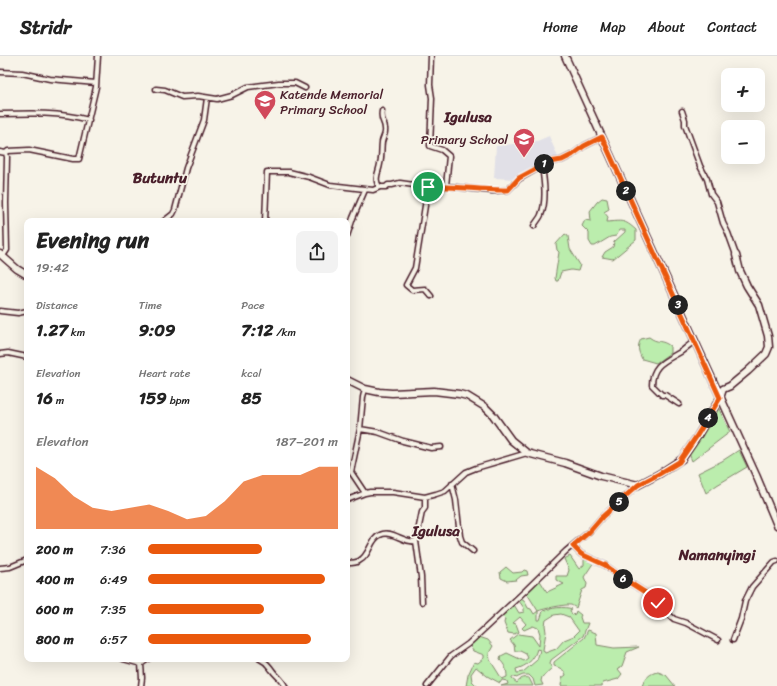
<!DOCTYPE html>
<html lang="en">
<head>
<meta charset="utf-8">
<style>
  body { margin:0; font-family:Sriracha,sans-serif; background:#f2f2f2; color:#222; height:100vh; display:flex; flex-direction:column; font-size:15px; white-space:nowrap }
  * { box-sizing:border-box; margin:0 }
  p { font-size:13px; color:#767676 }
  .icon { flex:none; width:22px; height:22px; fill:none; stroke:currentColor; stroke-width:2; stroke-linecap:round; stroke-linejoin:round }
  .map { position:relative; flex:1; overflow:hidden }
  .drawer { position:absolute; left:24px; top:162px; width:326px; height:444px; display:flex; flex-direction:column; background:#fff; border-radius:8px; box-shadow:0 4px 16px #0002 }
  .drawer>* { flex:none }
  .fabs { position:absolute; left:721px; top:12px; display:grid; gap:8px }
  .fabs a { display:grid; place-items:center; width:44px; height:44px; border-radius:8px; background:#fff; box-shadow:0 4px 16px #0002; font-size:20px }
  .pin { position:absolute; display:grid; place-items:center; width:34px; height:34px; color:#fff; margin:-17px; border:2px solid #fff; border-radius:50%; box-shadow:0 1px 4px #0007 }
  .km { position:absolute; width:20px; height:20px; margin:-10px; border-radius:50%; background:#222; color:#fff; font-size:11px; line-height:20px; text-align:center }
  .round { display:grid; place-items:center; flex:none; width:42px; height:42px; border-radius:8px; background:#f2f2f2 }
  .overview { display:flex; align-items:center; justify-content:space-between; height:68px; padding:0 12px }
  h1 { font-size:22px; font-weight:700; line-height:30px }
  .metrics { display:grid; grid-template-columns:repeat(3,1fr); gap:6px; height:68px; padding:4px 12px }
  .metrics div { display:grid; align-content:center }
  .metrics b { font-size:17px; font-weight:700 }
  .metrics small { font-size:11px; font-weight:400 }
  .metrics p { font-size:11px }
  .chart { height:112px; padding:8px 12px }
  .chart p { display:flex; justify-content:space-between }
  .chart svg { width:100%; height:72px; margin-top:4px; fill:#ea580c; opacity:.7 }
  ul { padding:0 12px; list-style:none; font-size:13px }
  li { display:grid; grid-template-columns:64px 48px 1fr; align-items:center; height:30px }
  li i { height:10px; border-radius:5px; background:#ea580c }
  header { display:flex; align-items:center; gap:24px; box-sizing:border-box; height:56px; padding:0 20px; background:#fff; border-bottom:1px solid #e0e0e0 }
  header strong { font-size:19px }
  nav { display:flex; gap:22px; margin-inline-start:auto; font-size:14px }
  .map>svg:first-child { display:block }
  .built { fill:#e1e0e7 }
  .green { fill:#bbedad; stroke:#82866c; fill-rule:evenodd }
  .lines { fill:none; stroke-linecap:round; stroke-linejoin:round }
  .stream { stroke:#73939b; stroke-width:1 }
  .street-casing { stroke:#4a1f2b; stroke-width:7 }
  .secondary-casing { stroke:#4a1f2b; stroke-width:9 }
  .street { stroke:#f7f3e8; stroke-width:4 }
  .secondary { stroke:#f7f3e8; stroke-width:6 }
  .route-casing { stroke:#fff; stroke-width:8 }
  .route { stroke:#ea580c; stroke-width:5 }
  .labels { text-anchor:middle; stroke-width:3.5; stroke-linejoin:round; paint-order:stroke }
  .poi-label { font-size:13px; fill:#4a1f2b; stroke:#f7f3e8; text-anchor:start }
  .quarter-label { font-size:15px; font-weight:bold; fill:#4a1f2b; stroke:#f7f3e8 }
</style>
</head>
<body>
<header>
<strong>Stridr</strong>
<nav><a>Home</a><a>Map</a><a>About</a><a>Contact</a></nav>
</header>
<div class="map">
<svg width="777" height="630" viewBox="0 0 777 630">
  <rect width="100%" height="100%" fill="#f7f3e8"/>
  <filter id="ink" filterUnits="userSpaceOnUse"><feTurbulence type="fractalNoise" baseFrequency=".025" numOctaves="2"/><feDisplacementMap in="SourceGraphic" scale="8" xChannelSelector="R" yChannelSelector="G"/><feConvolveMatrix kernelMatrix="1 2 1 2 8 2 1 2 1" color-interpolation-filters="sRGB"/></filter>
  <g filter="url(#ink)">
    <path class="built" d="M549,80L558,101L548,104L516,123L494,122L496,90L537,85Z"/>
    <path class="green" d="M602,142L607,143L609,153L604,156L608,161L607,166C622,165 624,163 636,174V184L613,203L602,201L605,196L613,191L614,186L625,176V174H620L616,180L610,181L595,190H592L589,185V177L582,170L585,164L591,165L590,155L597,146Z
      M565,178L568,180L570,193L580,209L578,215L571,214L561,216L558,225H556L555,222L559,196L557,194L556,188Z
      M649,281C658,288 661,283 670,290V297L656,307L642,303C638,295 637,290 641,283Z
      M717,349L730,376L692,405L688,395Z
      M739,394L747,411L717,429L706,437L698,417L722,405Z
      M570,500L579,513L584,509V504L588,502L594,506L584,521L587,528L586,532L582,534L576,552C575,551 573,550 571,549C565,548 543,553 538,555V564H540L543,555C551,552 564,550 572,553L570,554L572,559L575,558L576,555L581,559L580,561L582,567H588L583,580L551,604L550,608L552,612L542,621L541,625L543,629L535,630L533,623L529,619H523L516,622L515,621H512V623L517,627C521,622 523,621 529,622L533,630H501L508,628L507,625L502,624L500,627L487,620L476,611L471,618L472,625L477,630H466L468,619L474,606L478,607L484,602V599L473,595L468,587L476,580L488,584L493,590L489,597L490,604L502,623L507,621C507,614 505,609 500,604L501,600L507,597L524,605L528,602L526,598L520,595H515L514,589L510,584L518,578L532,580L539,590L540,578L538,572L533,570L524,574L522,572L526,568L520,561L513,567L516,568L519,576L514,578L508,577L504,567L505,563L503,561H498L513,547L519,557L524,556V552L519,545L521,542L524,544L528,552L531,553L534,558L538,555L526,536L539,523L547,536L564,528L556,524V520H567L569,514L564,503ZM561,558L569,561L579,575L574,580L564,584L556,593L545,597L543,594L546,576L545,569L546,564L554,559ZM537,593L540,594L537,604L523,616L517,617L516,613C527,610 534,604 537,593Z
      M506,511L513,517L522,516L524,514L527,515L528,519L521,520L516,524L507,525L501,522L500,516Z
      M588,574L596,577L597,589L614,592L639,591L627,596L622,610L618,613L622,618L618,623L603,627L602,630H561L562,622L566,619C564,613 560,612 554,610V606L584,582Z
      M658,616L666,619L675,630H642C645,622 650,617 658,616Z"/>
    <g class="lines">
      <path class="stream" d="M687,277L690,283
        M692,288L696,296
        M698,299L703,312"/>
      <g class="street-casing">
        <path id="street" d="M431,0L430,29L432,42L430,90L442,94L449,100L446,130
          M0,16L22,17L50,23L96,27
          M156,33L165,34L182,41L198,40L217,43L232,39L248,31L279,27H295L305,32
          M382,55C380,65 385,65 385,73C386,78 383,81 382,86C381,93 382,101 380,108C379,116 373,124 380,131H386L388,129H392L400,127L428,131L446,130L492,135L508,134L519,123L549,106L562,104L572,99L584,90L602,81
          M682,55L685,64V69L700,110L707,123L711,138L717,146L723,167L728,177L736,199
          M0,58C30,57 60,56 89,64
          M0,96L6,97L7,101L6,147L7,194L3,200
          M6,97L8,95L29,94L73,103H79L96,31L98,0
          M428,131L415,212L406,229L412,234L425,233L431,240
          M164,165L173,158L175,154L186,112L204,64L207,42
          M265,165L267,116H289L309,121L330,129L373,134L380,131
          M534,170C536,166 540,162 541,159C547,145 544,124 542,110
          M347,180L353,162L365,134
          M0,255L18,257L27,255
          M0,298L8,297L27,301
          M679,348L665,339H662L652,329C652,308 666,305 682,295C686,292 690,288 695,285
          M360,373L378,376L403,385L431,392L441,391
          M347,414L351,416L365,437
          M351,416L360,373L363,341L365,333
          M452,428L456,444L460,480L462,486L473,495
          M347,444L365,437L370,436H393L425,441L436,438L445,435L466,416L476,412L527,397
          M573,490L581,498L605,509L624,523L654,542L667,557L674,563L686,567L718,584
          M347,507C351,507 356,507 359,505C370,500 370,483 380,479C392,473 404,488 416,485
          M0,512L10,511L27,504
          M422,546L421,521L416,485L422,456L425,452V441
          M733,584L741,563L745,545L752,531L774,506L777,505
          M123,603L141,608
          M260,603C267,606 268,609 272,614C276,620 282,623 285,630
          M141,630L142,622L141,608L148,603
          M427,630L451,600L468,588L526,534L566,495L589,476L602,461L638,429"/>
      </g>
      <g class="secondary-casing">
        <path id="secondary" d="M565,0L756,419L777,469
          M0,198L17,213L27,219
          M347,324L365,333L379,336L392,337L434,335L459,338L467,340L485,351L493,359L511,384L527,397L565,407L601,420L638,429L659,418L682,403L697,381L720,342L723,333L730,330L748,315L766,298L769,291L768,280L759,249L747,230L740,215L736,199"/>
      </g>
      <use href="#street" class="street"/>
      <use href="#secondary" class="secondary"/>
    </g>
  </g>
  <g class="lines" filter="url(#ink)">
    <g class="route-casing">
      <path id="route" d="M428,131C455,129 481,135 508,134L519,122L549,106L562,104L572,99L584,90L602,81L720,342L696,381L679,406L659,418L638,429L602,461L589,476L573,490L581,498L605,509L624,523L654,542L658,547"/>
    </g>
    <use href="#route" class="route"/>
  </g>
  <defs>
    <g id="school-pin" transform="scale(1.15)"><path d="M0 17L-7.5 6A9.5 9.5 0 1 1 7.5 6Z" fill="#d1495b" stroke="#f7f3e8"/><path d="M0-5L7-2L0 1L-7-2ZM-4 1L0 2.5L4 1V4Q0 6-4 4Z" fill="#fff"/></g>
  </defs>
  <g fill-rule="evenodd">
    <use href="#school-pin" x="265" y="45"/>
    <use href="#school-pin" x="524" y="83"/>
  </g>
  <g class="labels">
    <g class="poi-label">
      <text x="280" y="43">Katende Memorial<tspan x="280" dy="15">Primary School</tspan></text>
      <text x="508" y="88" text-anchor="end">Primary School</text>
    </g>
    <g class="quarter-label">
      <text x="468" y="66">Igulusa</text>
      <text x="160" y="127">Butuntu</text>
      <text x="436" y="480">Igulusa</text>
      <text x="717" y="504">Namanyingi</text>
    </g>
  </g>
</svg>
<div class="fabs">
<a>+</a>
<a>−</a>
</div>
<div class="pin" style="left:428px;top:131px;background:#1e9e55"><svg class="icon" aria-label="arrive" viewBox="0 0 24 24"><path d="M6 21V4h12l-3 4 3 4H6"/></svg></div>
<div class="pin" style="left:658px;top:547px;background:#d93025"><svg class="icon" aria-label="check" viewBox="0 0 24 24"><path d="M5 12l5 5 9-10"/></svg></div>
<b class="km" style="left:544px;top:108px">1</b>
<b class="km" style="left:626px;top:135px">2</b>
<b class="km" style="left:678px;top:249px">3</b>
<b class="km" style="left:708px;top:362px">4</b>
<b class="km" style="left:619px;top:446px">5</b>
<b class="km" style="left:623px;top:523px">6</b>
<section class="drawer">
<div class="overview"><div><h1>Evening run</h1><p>19:42</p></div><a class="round"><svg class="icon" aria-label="share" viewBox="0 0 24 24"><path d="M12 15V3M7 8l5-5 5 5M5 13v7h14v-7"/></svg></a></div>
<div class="metrics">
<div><p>Distance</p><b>1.27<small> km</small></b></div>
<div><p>Time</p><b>9:09</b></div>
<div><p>Pace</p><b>7:12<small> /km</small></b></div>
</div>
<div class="metrics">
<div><p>Elevation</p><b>16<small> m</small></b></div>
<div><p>Heart rate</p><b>159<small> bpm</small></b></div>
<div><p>kcal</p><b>85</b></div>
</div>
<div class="chart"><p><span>Elevation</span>187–201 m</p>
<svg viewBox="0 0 160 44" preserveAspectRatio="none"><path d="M0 44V6L10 13L20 24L30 31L40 33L50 31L60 29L70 33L80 38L90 36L100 27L110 15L120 11L130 11L140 11L150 6L160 6V44z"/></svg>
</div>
<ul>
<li><b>200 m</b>7:36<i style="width:60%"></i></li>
<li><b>400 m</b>6:49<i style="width:93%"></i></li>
<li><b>600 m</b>7:35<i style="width:61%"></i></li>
<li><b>800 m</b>6:57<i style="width:86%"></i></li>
</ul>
</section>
</div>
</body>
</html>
